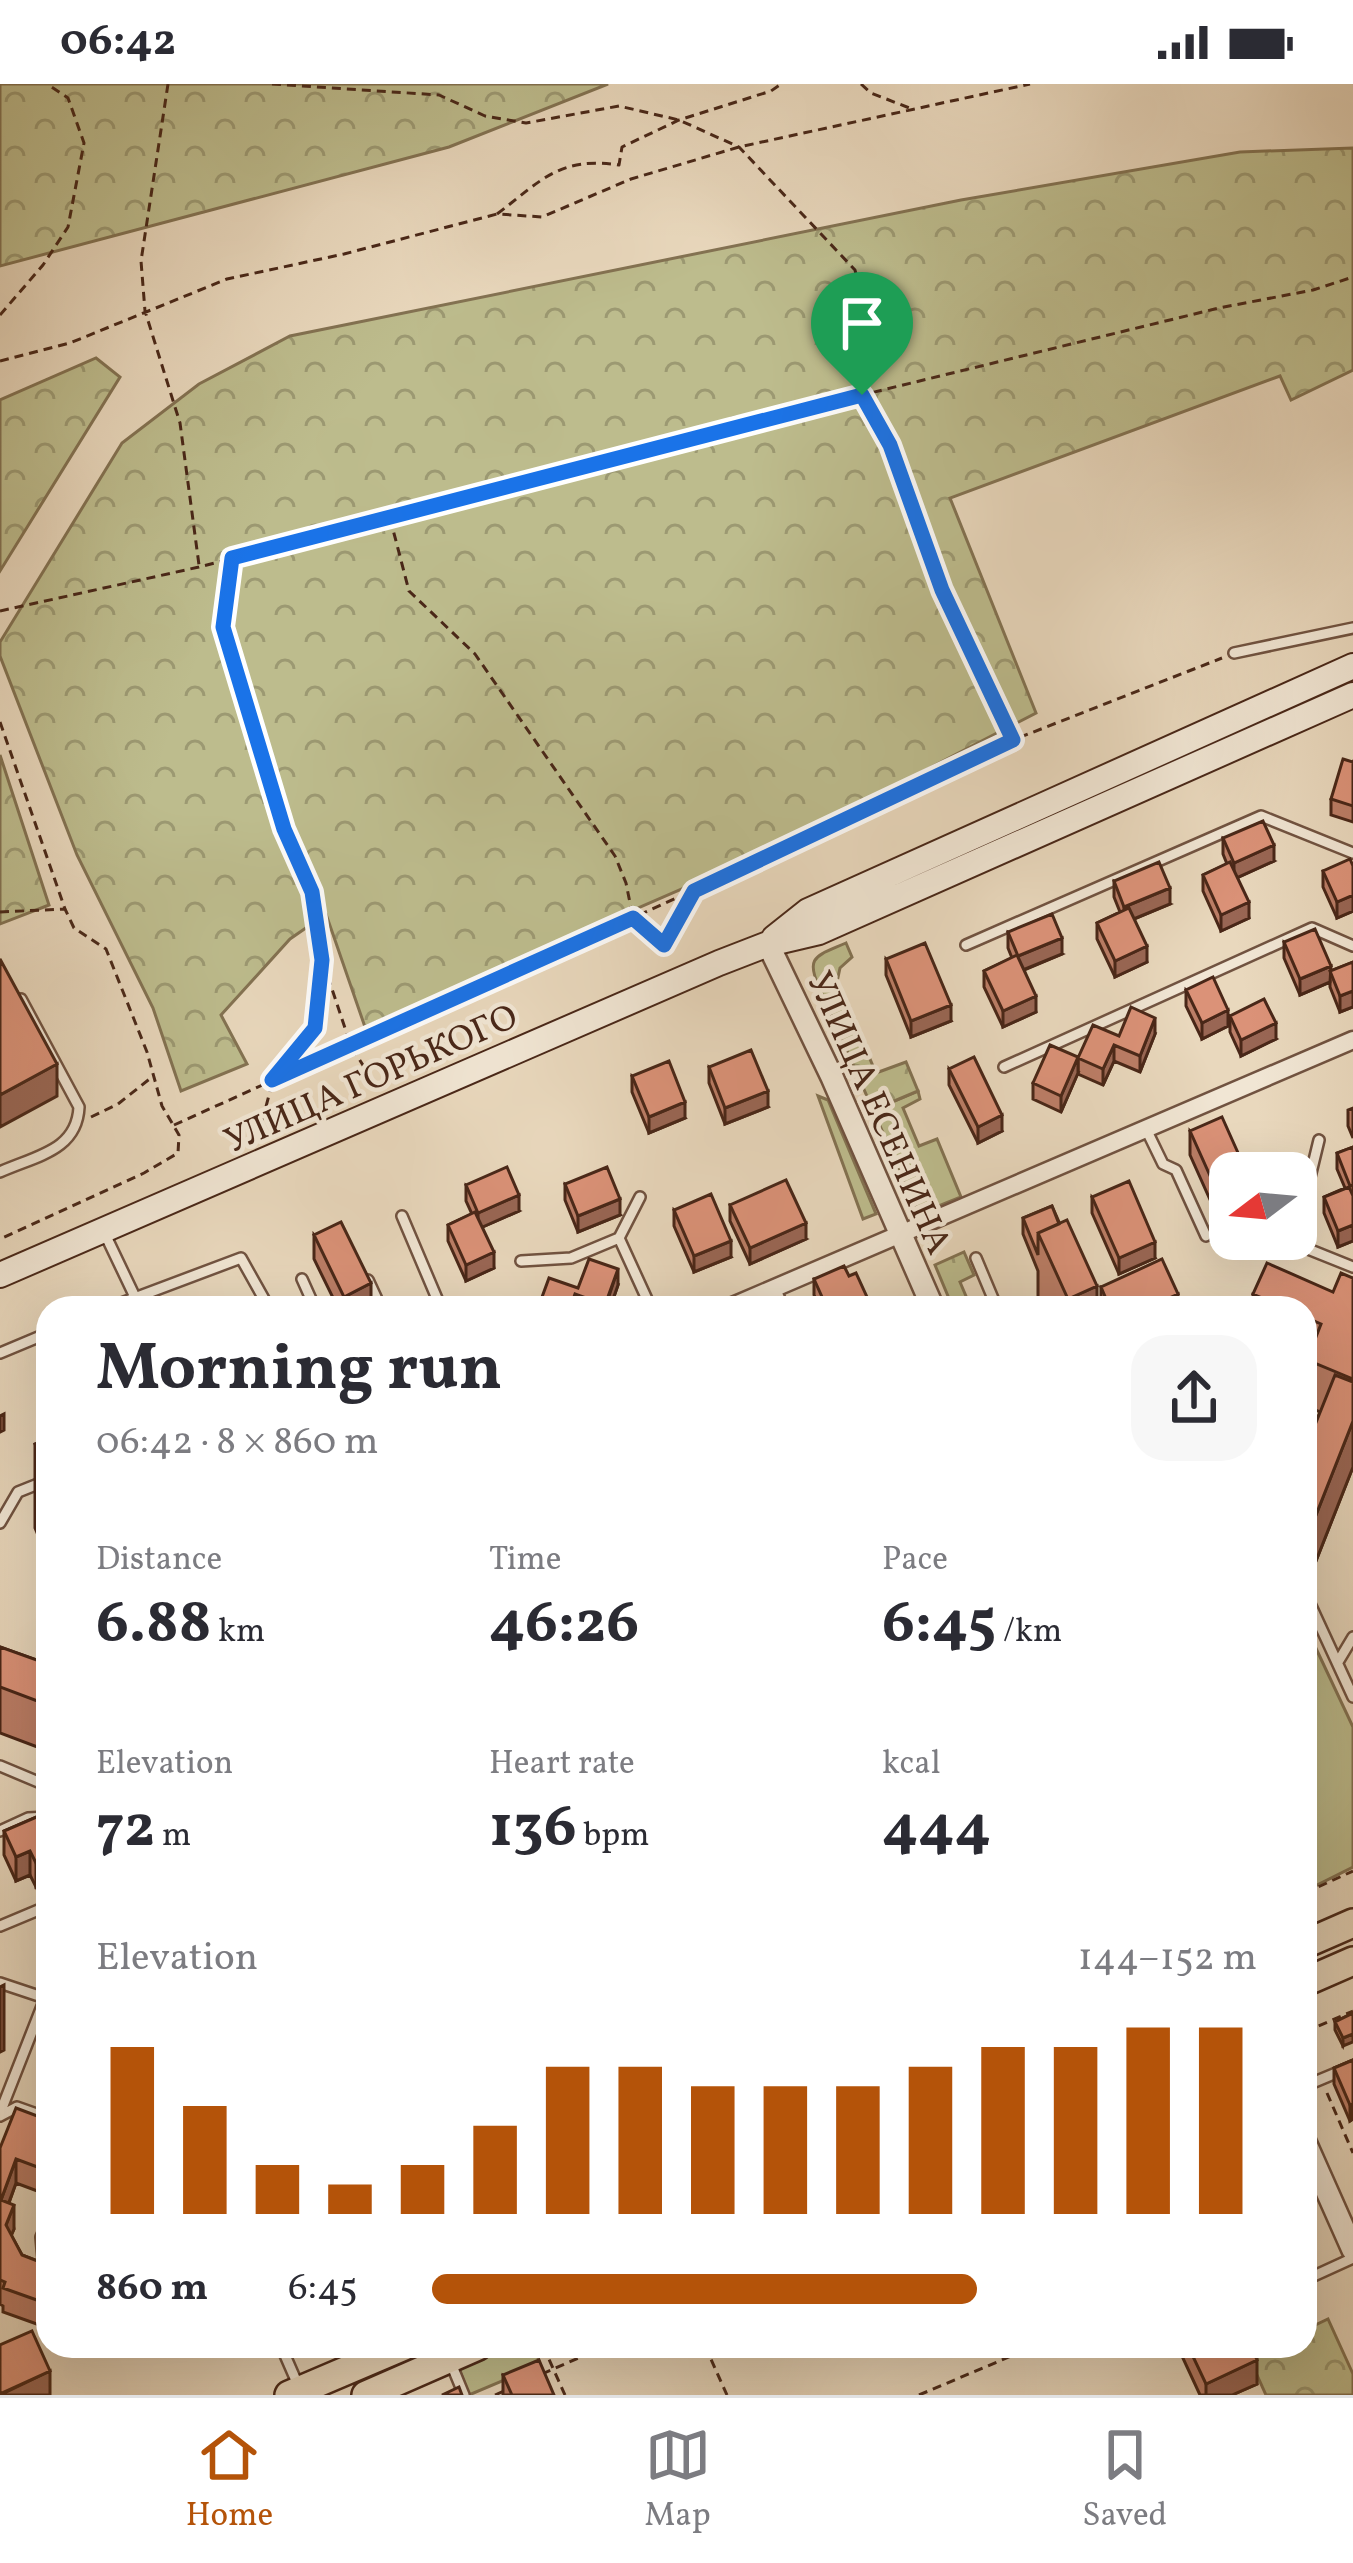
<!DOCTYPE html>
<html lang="en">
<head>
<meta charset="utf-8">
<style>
  body { margin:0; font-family:Vollkorn,serif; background:#f7f7f7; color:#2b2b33; height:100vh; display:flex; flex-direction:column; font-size:45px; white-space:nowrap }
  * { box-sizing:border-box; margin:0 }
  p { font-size:39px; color:#7c7c81 }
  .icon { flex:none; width:66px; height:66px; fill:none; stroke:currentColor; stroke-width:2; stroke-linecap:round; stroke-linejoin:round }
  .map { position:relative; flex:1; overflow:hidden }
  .details { position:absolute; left:36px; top:1212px; width:1281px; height:1062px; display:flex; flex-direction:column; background:#fff; border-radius:36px; box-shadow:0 12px 48px #0002 }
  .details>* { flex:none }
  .needle { width:78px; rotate:254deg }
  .tools { position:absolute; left:1209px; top:1068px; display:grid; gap:24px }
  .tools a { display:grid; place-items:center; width:108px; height:108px; border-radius:24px; background:#fff; box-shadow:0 12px 48px #0002; font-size:60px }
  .pin { position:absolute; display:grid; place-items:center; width:102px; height:102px; color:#fff; margin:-123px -51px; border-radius:50% 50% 50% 0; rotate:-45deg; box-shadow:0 0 12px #0007 }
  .pin .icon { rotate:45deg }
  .round { display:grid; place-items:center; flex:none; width:126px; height:126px; border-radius:36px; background:#f7f7f7 }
  .head { display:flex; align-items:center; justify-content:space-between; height:204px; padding:0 60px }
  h1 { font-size:66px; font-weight:700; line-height:90px }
  .stats { display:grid; grid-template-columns:repeat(3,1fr); gap:18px; height:204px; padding:12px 60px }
  .stats div { display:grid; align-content:center }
  .stats b { font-size:60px; font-weight:700 }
  .stats small { font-size:33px; font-weight:400 }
  .stats p { font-size:33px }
  .chart { height:336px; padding:24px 60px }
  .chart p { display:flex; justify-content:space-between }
  .chart svg { width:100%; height:216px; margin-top:12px; stroke:#b45309; stroke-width:6 }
  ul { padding:0 60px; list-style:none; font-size:39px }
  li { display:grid; grid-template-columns:192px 144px 1fr; align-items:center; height:90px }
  li i { height:30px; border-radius:15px; background:#b45309 }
  .status { display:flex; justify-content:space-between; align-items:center; height:84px; padding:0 60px; background:#fff; direction:ltr }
  .status svg { height:33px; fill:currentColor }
  .tabs { display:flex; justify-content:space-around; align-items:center; height:168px; border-top:3px solid #e1e1e2; background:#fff; font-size:33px; color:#7c7c81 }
  .tabs a { display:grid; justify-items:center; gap:6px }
  .tabs .active { color:#b45309 }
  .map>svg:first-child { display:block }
  .green { fill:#bdbc8d; stroke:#837252; stroke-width:3 }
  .forest { fill:url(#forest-crowns); stroke:#837252; stroke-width:3 }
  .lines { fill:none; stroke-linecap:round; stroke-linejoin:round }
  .service-casing { stroke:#715341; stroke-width:14 }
  .minor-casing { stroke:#715341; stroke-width:21 }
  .tertiary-casing { stroke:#715341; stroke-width:26 }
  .secondary-casing { stroke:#492718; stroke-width:28 }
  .primary-casing { stroke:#492718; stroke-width:32 }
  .path { stroke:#492718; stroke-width:3; stroke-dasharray:9 6; stroke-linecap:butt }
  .service { stroke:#f1e6d4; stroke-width:9 }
  .minor { stroke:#f1e6d4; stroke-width:16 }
  .tertiary { stroke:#f1e6d4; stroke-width:21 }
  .secondary { stroke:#f1e6d4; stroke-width:24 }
  .primary { stroke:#e9d8bd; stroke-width:27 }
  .wall { fill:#bc7e67; stroke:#492718; stroke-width:3 }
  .shaded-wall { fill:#996654; stroke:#492718; stroke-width:3 }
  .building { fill:#db9278; stroke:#492718; stroke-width:3 }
  .route-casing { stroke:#fff; stroke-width:24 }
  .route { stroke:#1a73e8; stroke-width:15 }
  .labels { text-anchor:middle; stroke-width:9; stroke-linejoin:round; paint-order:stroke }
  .street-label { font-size:36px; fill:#492718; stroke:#f1e6d4 }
</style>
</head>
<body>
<div class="status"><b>06:42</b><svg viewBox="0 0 49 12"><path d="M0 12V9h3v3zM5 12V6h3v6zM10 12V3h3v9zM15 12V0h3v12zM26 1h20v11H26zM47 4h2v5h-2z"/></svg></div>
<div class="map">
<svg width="1353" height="2311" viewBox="0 0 1353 2311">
  <defs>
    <pattern id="forest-crowns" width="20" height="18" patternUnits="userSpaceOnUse" patternTransform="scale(3)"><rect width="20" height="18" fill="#bdbc8d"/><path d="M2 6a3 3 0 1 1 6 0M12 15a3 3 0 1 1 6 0" fill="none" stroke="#9c9972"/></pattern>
  </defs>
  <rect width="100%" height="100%" fill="#e9d8bd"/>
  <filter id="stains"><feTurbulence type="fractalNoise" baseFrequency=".00167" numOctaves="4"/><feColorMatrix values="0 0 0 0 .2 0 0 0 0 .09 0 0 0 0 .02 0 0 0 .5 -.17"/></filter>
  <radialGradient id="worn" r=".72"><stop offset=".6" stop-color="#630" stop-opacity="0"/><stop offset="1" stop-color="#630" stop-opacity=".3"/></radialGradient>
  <path class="green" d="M846,859L852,873L840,884L837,898L820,905C804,872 817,872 846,859Z
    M918,1007L920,1015L903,1024L919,1062L937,1055L961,1113L919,1130L873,1026Z
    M818,1012L828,1016L876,1130L863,1135Z
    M1305,1541L1353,1643V1783L1305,1807Z
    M507,2262H535L540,2281L469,2311L458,2282Z"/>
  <path class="forest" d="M0,0H608L449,63L0,182Z
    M1353,64V286L1291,316L1280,292L950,414L1036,629L769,767L365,943L326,830L290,855L221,931L247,980L181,1007L153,924L77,771L0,572V558L122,359L199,300L290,252L961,116L1240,68Z
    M96,274L120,293L0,487V316Z
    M0,671L49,821L0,840Z
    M837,898L876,989L906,978L918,1007L873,1026L820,905Z
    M964,1168L974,1191L960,1198L971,1224H953L935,1181Z
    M1328,2235L1353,2290V2311H1266L1248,2271L1268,2262H1305V2246Z"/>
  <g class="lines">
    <g class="service-casing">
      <path id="service" d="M1234,569L1353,544
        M966,861L1261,732L1353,769
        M1004,983L1312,844L1353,862
        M1146,1045L1163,1080L1176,1086L1206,1152
        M1319,1056L1300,1134L1308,1165L1353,1183
        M0,1088C35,1072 77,1067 79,1023L21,915
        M402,1132L441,1224
        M104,1148L135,1213
        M619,1154L640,1113
        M976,1174L997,1224
        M521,1177L571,1174L619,1154L651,1224
        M302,1195L315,1224
        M368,1196L381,1224
        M775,1204L784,1224
        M108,1224L241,1174L269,1224
        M0,1269L48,1249
        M0,1439L18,1408L48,1396
        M1305,1509L1353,1613
        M1338,1578L1353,1553
        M0,1682L48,1702
        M0,1747L28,1734L48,1733
        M0,1842L48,1822
        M0,1899L45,1914
        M1305,2002L1353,1982
        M0,2029L48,1907
        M0,2032L17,2023L48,2034
        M48,2138L41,2153L44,2186L48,2188
        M1305,2196L1353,2174
        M281,2262L298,2301
        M450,2277L464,2311"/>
    </g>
    <g class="minor-casing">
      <path id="minor" d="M728,1224L1353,956"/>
    </g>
    <g class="tertiary-casing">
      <path id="tertiary" d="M768,860L832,993L933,1224
        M1305,2058L1353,2166"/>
    </g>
    <g class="secondary-casing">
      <path id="secondary" d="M774,854L808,827L1353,582
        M0,1191L719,879L768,860L819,848L1353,611"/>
    </g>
    <g class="primary-casing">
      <path id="primary" d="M1305,1860L1353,1839
        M1305,1898L1353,1877
        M289,2311L404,2262
        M366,2311L478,2262"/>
    </g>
    <path class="path" d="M168,0L141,177L145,227L180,339L199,481
      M272,0L439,11L485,32L526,39L619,22L679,36L739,63L855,186L866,230L855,282L862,311L890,361L942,506L1012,655
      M861,0L871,9L912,25
      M497,130C541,97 559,72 619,81L622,63L679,36L771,7L781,0
      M0,231L43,181L68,143L84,59L68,14L47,0
      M0,277L70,259L227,195L344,170L497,130L542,133L631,95L739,63L1030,0
      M390,434L409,507L475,570L615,772L626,799L633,834L664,861L692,809
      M232,476L223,543L284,745L312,808L322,876L315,945L273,996L258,1053
      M0,527L199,483L862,311L1219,224L1313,206L1353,193
      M0,638L65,825L74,844L106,865L147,968L162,1022L179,1051L178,1069L144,1089L0,1155
      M0,828L64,825
      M323,878L351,962L376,1002
      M91,1033L118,1020L152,993
      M174,1041L858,732L1013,656L1222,574
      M1305,1809L1353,1787
      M1305,1948L1353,1927
      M1305,1958L1316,1984
      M1327,2009L1353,2069
      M543,2262L565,2311
      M705,2262L727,2311
      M542,2290L606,2262
      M495,2311L506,2306
      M919,2311L1035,2262"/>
    <use href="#service" class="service"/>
    <use href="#minor" class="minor"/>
    <use href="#tertiary" class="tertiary"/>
    <use href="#secondary" class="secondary"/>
    <use href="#primary" class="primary"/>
  </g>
  <path class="wall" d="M1353,678V738L1331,731V715Z
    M1223,754L1274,777L1237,794L1249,834L1221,847L1203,807V791L1227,780L1223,770Z
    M1353,782V827L1337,834L1323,803V787Z
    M1114,797L1170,820L1134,835L1147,878L1115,893L1097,855V839L1120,828L1114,813Z
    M1008,848L1062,870L1024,886L1036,928L1003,943L984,903V887L1012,874L1008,864Z
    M1284,858L1331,887L1353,878V923L1340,928L1330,903V898L1300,911L1284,874Z
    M886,875L951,937L911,953L886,891Z
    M1186,906L1228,942L1202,955L1186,922Z
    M1230,932L1276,955L1241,972L1230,948Z
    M1155,950L1140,988L1114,977L1103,1001L1078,990V974L1119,952Z
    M709,983L768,1023L725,1040L709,999Z
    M949,985L1002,1047L978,1059L949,1001Z
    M1078,989L1061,1028L1033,1015V999Z
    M632,992L685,1034L649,1049L632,1008Z
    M1353,1024V1054L1348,1042V1026Z
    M1190,1047L1230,1089V1147L1225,1149L1190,1071Z
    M1353,1063V1157L1338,1163L1324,1129V1113L1345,1104L1337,1085V1069Z
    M565,1100L620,1131L578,1148L565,1116Z
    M466,1101L519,1127L482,1143L494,1184L466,1197L448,1157V1141L472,1130L466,1117Z
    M1092,1113L1155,1174L1119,1190L1092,1129Z
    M730,1121L806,1155L750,1180L730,1137Z
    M1052,1122L1097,1224H1043L1038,1214V1187L1023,1150V1134Z
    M674,1126L731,1173L694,1188L674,1142Z
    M314,1151L371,1223L338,1224L314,1175Z
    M849,1192L872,1224H820L814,1211V1195Z
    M1353,1194V1383L1314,1482L1305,1478V1366L1320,1328L1307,1322L1305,1224H1253V1210L1333,1208Z
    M618,1201L610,1224H538L578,1204Z
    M1101,1203L1178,1224H1101Z
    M48,1355V1475L35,1444V1360Z
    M0,1563L48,1580V1667L0,1649Z
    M48,1728L36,1803L30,1791L16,1797L4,1771V1747Z
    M48,1919V1972L46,1971V1925Z
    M1353,1929L1343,1962L1335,1946V1938Z
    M1353,1976V2035L1350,2037L1334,2000V1984Z
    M48,2036V2085L40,2108L16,2099L9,2119L14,2145L11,2151L22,2171L48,2181V2244L3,2228V2222L0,2220V2064Z
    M1181,2262H1251L1257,2300L1232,2311H1200L1181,2270Z
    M503,2291L554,2311H503Z"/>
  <path class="shaded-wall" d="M1274,761V777L1234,795V779Z
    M1170,804V820L1124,839V823Z
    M1353,811V827L1337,834V818Z
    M1249,818V834L1221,847V831Z
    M1062,854V870L1018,888V872Z
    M1147,862V878L1115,893V877Z
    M1331,882L1330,898L1300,911V895Z
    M1353,907V923L1340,928V912Z
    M1036,912V928L1003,943V927Z
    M951,921V937L911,953V937Z
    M1228,926V942L1202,955V939Z
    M1155,934V950L1140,988V972Z
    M1276,939V955L1241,972V956Z
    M1114,961V977L1103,1001V985Z
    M1078,973V989L1061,1028V1012Z
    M57,980V1012L0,1043V1011Z
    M768,1007V1023L725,1040V1024Z
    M685,1018V1034L649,1049V1033Z
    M1002,1031V1047L978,1059V1043Z
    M519,1111V1127L478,1145V1129Z
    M620,1115V1131L578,1148V1132Z
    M1230,1123V1147L1225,1149V1125Z
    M806,1139V1155L750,1180V1164Z
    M1353,1141V1157L1338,1163V1147Z
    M731,1157V1173L694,1188V1172Z
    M1155,1158V1174L1119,1190V1174Z
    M494,1168V1184L466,1197V1181Z
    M618,1185V1201L610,1224H605Z
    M371,1199V1223L344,1224V1213Z
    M1097,1202V1224H1068V1215Z
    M1178,1210V1224H1147Z
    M4,1330V1346L0,1348V1332Z
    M1353,1337V1383L1314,1482V1436Z
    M30,1767V1791L16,1797V1773Z
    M48,1774V1798L36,1803V1779Z
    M4,1901V1966L0,1968V1903Z
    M1353,1950V1958L1343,1962V1954Z
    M1353,2019V2035L1350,2037V2021Z
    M48,2061V2085L40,2108V2084Z
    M16,2075V2099L1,2140V2116Z
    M14,2121V2145L6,2165V2141Z
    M1257,2276V2300L1232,2311H1206V2300Z
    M50,2287V2311H0Z"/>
  <path class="building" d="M1343,675L1353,678V722L1331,715Z
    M1263,737L1274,761L1234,779L1223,754Z
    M1350,775L1353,782V811L1337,818L1323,787Z
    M1159,778L1170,804L1124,823L1114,797Z
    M1230,778L1249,818L1221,831L1203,791Z
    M1129,824L1147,862L1115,877L1097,839Z
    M1052,830L1062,854L1018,872L1008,848Z
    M1315,845L1331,882L1300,895L1284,858Z
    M925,859L951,921L911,937L886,875Z
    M1017,871L1036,912L1003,927L984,887Z
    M0,875L57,980L0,1011Z
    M1353,878V907L1340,912L1330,887Z
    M1213,893L1228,926L1202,939L1186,906Z
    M1264,915L1276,939L1241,956L1230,932Z
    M1131,923L1155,934L1140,972L1114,961L1103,985L1078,974L1093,941L1119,952Z
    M1050,961L1078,973L1061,1012L1033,999Z
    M751,966L768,1007L725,1024L709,983Z
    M974,973L1002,1031L978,1043L949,985Z
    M669,977L685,1018L649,1033L632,992Z
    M1222,1033L1247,1089H1230V1123L1225,1125L1190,1047Z
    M1353,1063V1101L1350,1102L1337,1069Z
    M507,1083L519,1111L478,1129L466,1101Z
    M607,1083L620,1115L578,1132L565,1100Z
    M786,1096L806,1139L750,1164L730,1121Z
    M1129,1097L1155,1158L1119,1174L1092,1113Z
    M1349,1103L1353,1112V1141L1338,1147L1324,1113Z
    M711,1110L731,1157L694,1172L674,1126Z
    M1052,1122L1059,1140L1038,1149V1171L1023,1134Z
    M475,1128L494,1168L466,1181L448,1141Z
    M1067,1136L1097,1202L1068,1215L1038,1149Z
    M341,1138L371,1199L344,1213L314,1151Z
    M589,1175L618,1185L605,1221L575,1210L570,1224H538L549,1194L578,1204Z
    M1162,1175L1178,1210L1147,1224H1110L1101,1203Z
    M1267,1179L1333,1208L1341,1189L1353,1194V1295L1307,1276L1321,1240L1305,1233V1224H1285L1253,1210Z
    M844,1182L849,1192L856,1189L872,1224H827L814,1195Z
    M225,1216L228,1224H205Z
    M508,1216L529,1224H505Z
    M1335,1291L1353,1298V1337L1314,1436L1305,1432V1366Z
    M48,1355V1391L35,1360Z
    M0,1563L48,1580V1621L0,1603Z
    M48,1728V1774L36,1779L30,1767L16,1773L4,1747Z
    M1353,1929V1950L1343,1954L1335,1938Z
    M1353,1976V2019L1350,2021L1334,1984Z
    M16,2024L48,2036V2061L40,2084L16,2075L1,2116L14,2121L6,2141L22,2171L48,2181V2220L3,2204L5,2198L0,2196V2064Z
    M32,2247L50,2287L0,2310V2261Z
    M1188,2262H1251L1257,2276L1206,2300Z
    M539,2276L554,2311H512L503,2291Z
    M459,2303L462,2311H442Z"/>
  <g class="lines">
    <g class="route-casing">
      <path id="route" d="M862,311L890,361L942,506L1013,656L694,807L664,861L633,834L272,996L315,944L322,876L312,808L284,745L223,543L232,474Z"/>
    </g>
    <use href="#route" class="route"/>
  </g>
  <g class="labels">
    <g class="street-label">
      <text transform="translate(370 993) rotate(-24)" y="13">УЛИЦА ГОРЬКОГО</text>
      <text transform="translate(881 1028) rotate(66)" y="13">УЛИЦА ЕСЕНИНА</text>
    </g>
  </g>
  <rect width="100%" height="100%" filter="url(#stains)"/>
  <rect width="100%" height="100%" fill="url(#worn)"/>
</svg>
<div class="tools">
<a><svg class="needle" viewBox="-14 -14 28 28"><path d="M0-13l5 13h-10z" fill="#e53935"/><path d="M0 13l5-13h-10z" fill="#7c7c81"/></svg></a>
</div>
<div class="pin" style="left:862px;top:311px;background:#1e9e55"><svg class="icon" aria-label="arrive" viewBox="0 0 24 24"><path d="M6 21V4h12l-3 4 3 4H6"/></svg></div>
<section class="details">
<div class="head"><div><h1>Morning run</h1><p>06:42 · 8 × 860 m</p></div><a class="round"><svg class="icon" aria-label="share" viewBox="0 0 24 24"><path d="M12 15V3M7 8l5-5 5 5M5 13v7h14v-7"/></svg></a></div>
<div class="stats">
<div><p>Distance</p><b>6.88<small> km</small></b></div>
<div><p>Time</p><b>46:26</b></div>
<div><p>Pace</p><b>6:45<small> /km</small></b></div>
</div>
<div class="stats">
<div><p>Elevation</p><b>72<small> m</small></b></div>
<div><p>Heart rate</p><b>136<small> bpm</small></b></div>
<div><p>kcal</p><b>444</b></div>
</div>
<div class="chart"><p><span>Elevation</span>144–152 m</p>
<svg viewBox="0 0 160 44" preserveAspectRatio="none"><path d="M5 44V10M15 44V22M25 44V34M35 44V38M45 44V34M55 44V26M65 44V14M75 44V14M85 44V18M95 44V18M105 44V18M115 44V14M125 44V10M135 44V10M145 44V6M155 44V6"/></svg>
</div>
<ul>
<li><b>860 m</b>6:45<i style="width:66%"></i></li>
</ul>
</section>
</div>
<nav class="tabs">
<a class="active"><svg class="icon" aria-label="home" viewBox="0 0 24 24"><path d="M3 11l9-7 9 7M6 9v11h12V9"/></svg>Home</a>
<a><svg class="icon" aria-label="map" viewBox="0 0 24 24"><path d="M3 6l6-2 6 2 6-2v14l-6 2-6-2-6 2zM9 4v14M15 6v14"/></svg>Map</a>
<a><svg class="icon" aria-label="saved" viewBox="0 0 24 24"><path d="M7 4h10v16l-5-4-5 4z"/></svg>Saved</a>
</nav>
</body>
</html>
